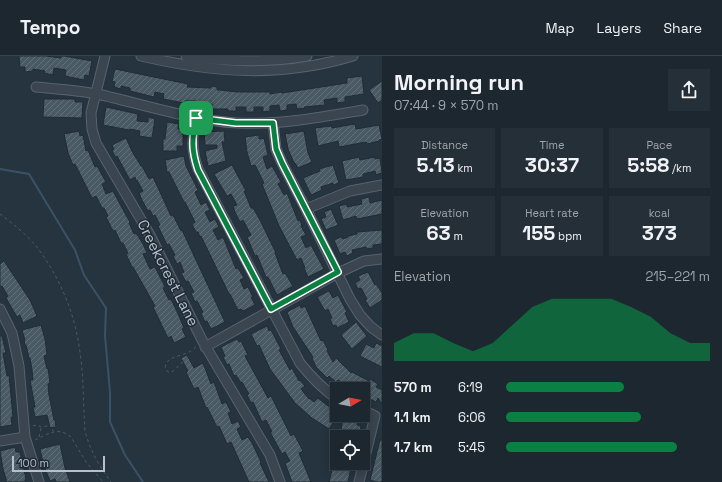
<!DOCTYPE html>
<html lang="en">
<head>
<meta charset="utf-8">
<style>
  body { margin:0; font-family:"Space Grotesk",sans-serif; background:#252f37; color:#f1f3f6; height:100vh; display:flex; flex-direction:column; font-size:15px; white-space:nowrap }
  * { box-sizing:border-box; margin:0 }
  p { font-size:13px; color:#a0a5aa }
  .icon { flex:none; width:22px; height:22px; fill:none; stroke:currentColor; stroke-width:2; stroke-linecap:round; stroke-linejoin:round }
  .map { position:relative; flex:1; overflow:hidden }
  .panel { display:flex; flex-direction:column; background:#1c272f; width:340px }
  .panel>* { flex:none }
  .needle { width:26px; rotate:80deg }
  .fabs { position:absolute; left:330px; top:326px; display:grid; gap:8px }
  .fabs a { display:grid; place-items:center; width:40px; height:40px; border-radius:0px; background:#1c272f; box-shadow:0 2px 10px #0003,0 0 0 1px #3a444b; font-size:20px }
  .scale { position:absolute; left:12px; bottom:10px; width:93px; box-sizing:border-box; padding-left:4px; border:2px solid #b6c0ca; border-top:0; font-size:11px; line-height:14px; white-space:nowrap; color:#b6c0ca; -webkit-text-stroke:3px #1e2a34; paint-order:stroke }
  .pin { position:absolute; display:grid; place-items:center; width:34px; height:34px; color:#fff; margin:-17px; border-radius:8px; box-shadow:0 2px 6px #0006 }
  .round { display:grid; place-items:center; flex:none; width:42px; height:42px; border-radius:0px; background:#252f37 }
  .head { display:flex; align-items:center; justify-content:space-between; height:68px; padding:0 12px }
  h1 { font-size:22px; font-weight:800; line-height:30px }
  .figures { display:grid; grid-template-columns:repeat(3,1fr); gap:6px; height:68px; padding:4px 12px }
  .figures div { display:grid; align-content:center; border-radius:0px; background:#252f37; text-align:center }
  .figures b { font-size:20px; font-weight:800 }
  .figures small { font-size:11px; font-weight:400 }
  .figures p { font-size:11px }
  .chart { height:112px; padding:8px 12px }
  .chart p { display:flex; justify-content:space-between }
  .chart svg { width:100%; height:72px; margin-top:4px; fill:#0b8043; opacity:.7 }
  ul { padding:0 12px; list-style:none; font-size:13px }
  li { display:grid; grid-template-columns:64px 48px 1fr; align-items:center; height:30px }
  li i { height:10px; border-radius:5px; background:#0b8043 }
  header { display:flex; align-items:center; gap:24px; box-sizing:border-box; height:56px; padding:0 20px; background:#1c272f; border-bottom:1px solid #3a444b }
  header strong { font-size:19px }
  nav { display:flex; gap:22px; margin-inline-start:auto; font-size:14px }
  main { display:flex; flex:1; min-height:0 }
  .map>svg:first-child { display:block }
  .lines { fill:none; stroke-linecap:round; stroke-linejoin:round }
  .stream { stroke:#3a5266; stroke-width:2 }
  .building { fill:url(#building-hatch); stroke:#202c36 }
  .minor-casing { stroke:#57636d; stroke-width:11 }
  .path { stroke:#485e5e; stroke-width:1; stroke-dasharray:3 3; stroke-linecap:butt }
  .minor { stroke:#3a454f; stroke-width:9 }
  .route-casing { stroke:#fff; stroke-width:8 }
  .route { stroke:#0b8043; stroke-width:5 }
  .labels { text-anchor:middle; stroke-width:3; stroke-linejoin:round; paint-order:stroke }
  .street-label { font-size:15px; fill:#b6c0ca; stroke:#1e2a34 }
</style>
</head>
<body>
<header>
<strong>Tempo</strong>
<nav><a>Map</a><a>Layers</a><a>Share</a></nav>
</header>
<main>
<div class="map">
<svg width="382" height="426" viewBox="0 0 382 426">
  <defs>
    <pattern id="building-hatch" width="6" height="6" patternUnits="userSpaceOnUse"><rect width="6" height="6" fill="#4a5a65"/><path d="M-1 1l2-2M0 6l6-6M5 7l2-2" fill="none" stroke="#62707a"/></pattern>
  </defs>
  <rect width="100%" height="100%" fill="#26343f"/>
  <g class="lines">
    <path class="stream" d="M0,113L29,118L75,194L84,219L106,252L105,280L110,336V366L125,399L143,426"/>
  </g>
  <path class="building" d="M19,0H46L61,2V0H64L92,5L89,20L85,19L84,24L65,20L66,14L54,12L53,19L44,17L45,15L33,13V15L25,16V11H20Z
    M115,13L188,28L187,31L211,32V30L217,31V34H220L237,36H270V38L281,36L282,37L347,27V22L362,20L364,38L345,41V46L337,47V42L324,44L325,49L304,51L305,52L297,53L296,48L287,49V54L280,55L279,49L270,50V55L263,56V51H254V56H246V51H236V55H228V53H212V48H203V51H196V45H185L184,47L163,43L164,38L155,36L154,41L130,35V32L121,30V33L114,31L115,26L112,25Z
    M382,25V44L378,47L369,34Z
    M44,43H75V46H83L82,62L43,61Z
    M106,51L138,58L137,65L148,66V61L155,63L152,82L139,80L140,75L130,73L129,74L103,69Z
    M167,66L179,68L178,73L183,74V90H177V95H163V83H165Z
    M355,68L356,73L379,69L382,83L379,84V85L367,88L366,86L339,91L338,85L318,90L315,72L331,70L332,72Z
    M79,75L80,80L83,79L86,95L88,94L95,111L97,110L106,126L102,128L106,138L113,135L127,161L130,166L129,167L134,178L136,177L143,188L147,197L143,198L150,213L155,211L165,231L163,232L169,244L171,243L179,260L184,272L182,273L186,281L174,287L171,280L168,282L153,251L155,250L133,211H132L126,198L128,197L123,187H121L115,174L113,175L106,161L108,160L104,152H102L96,140L92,142L75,108L73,109L68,97L64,78Z
    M224,75L225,86H222L226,105L208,110L205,95L217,92V89H205L204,76Z
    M304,75L308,97L312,106L298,112L295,107H294L288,93L285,78Z
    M259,79V83L264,82L268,99L263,101L267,113L272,110L281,126L278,128L284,139L287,137L298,165L300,164L302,170H301L306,179L301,181L306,192L311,189L324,213L308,221L304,212H305L301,202L297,204L279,170L262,128L264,127L255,109L251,110L247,96L245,81Z
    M126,82L133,97L141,110H142L149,123L153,121L171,160L173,159L181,175L182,174L225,266L211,273L207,265L205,266L201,257L203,256L197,245L195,246L191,237L194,236L188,225L186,226L181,217L184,216L180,206L177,208L173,200L175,199L169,188L167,189L158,170L160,169L155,159L153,160L150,154L148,155L142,144L139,137L143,135L137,124L136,125L135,121L130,124L117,100L115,101L112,94L114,93L112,89Z
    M184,100L186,110L198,134L195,136L201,149L206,146L210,154L205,156L210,166L215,163L219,171L213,174L218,184L223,181L236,213L238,212L244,222L240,224L244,233L248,231L253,241H251L255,249L243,255L241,253L238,254L230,238H229L201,180L200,181L198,176H196L192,168L195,166L185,146H184L169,116H167L165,104Z
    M359,101L360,104L375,101V103L380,102L382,117L376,119L375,115L363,118V121L346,124L342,105Z
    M232,109L246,135H244L251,152H253L260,164L276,197H275L283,218L285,217L293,230L277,239L268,221H266L257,199L255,200L247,181L251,179L243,164L240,166L235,156L233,150L237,149L231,138L227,140L214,118Z
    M333,109L339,127L333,129V127L321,131L322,134L311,139L303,122L320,115L319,113Z
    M369,141L370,147L382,144V158L357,163L356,160L343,164L339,150L347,148V151L362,148L361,143Z
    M331,153L338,169L326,174L321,163L326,161L324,156Z
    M382,174V188L373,189V192L367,193L366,191L352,194L353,197L347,200L345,196L340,198L334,184L341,181L343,183L348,181V180L357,178V176Z
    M4,205L30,244L37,260L23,267L20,259L17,261L6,242L8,240L2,230L0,231V208Z
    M368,216L375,229L376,228L382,237V244L370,252L365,244L367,243L361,232L358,233L355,227L360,224L358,220Z
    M329,235L333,242L338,239L347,256L345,257L349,266L337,272L336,269L333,270L330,263L332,262L328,253L325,255L317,241Z
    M300,249L301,252L305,250L321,285L323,284L328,294L327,295L333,306L336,302L351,317L352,316L369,325L370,323L378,328L376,331L382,334V348L378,342L376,346L370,343L369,344L363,341V333H354L338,324L336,326L329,320L327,322L316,311L312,302L313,301L293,271L287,256Z
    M356,266L367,280L352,293L341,279Z
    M41,269L45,283L47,299L44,300L47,313L48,312L50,327L48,328L49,339L54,364H55L56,371L50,372L47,359L35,361L33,351H35L30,324H33L32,314L30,302H29L26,289H25L24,284H25L22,274Z
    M267,270L269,275L271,274L281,293L279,294L290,314L292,312L299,325L300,324L305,330L301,333L309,343V342L314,346L318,342L328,350L335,353L332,357L337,361L329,373L312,362L295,347L270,313L259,289L257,290L251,278Z
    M0,280H2L6,297H3L7,320L9,319L13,361H11L12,369L0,371Z
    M237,283L239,286L241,285L248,299L245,300L268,342L271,340L291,380L294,378L303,395L299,397L311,426H292L285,407L290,405L285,396L282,398L270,376H272L266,364L262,366L253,346L251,347L247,339L249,338L242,326L241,327L236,319L234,320L229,308L227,309L223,301L225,300L221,291Z
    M376,287L382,290V311L360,300L366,288L374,292Z
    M187,299L194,312L203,307L211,328L214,326L222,348L226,346L231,356L228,357L232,368L238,365L241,371L237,373L242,384L248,381L252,387L261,406L260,407L269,426H249L231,386L227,388L219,370L217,371L207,351L206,352L198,331L194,333L186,316L188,315L181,302Z
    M343,361L358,364L357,369L361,370L359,381H340Z
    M380,384H382V426H377L370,424Z
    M60,388L65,412L70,426H56L55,423L50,425L44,410L40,393Z
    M15,391L16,396H20L26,423L25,424V426H7L3,413L0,395Z
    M334,407H352L348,426H329Z"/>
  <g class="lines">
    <g class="minor-casing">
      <path id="minor" d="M105,0L91,57L92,73L96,87L150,179L203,286L260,382L270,399L280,426
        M141,0C214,17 280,22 353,0
        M186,0C227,6 266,7 307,0
        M36,31C56,33 77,34 97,38C143,48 189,64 237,67C280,69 322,61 363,54
        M196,62C192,83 191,93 198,113L300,307C311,321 322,332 337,343
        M273,67L276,93L282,107L306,153L350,243L360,259L371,271L382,279
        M306,153L350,135L382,129
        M0,253L12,277L19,310L25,381L39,426
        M205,291L338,217L364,205L382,203
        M0,385L25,381
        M359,426L375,360L363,354"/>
    </g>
    <path class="path" d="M0,158C12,167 27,179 36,190C58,218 74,255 79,290C84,318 83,347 85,375C90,394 99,410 111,426
      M183,306C177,309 176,317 168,316L165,312C166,300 180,301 189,296C192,295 194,292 197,290
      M33,370L37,369L41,371L52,369L53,375
      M39,381L41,372
      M35,384C48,378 58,370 71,381L86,406L103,426"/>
    <use href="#minor" class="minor"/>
  </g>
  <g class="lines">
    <g class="route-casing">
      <path id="route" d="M196,62L236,67H273L276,93L282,107L338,216L271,253L198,114C191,93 192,83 196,62Z"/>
    </g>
    <use href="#route" class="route"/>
  </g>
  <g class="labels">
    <g class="street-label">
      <text transform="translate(168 217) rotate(63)" y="5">Creekcrest Lane</text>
    </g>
  </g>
</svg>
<div class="fabs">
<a><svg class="needle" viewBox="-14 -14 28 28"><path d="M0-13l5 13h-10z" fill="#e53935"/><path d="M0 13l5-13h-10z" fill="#a0a5aa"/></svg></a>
<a><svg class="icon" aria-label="locate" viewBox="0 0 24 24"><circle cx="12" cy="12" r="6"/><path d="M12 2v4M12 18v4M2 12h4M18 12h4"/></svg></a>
</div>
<div class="scale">100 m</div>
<div class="pin" style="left:196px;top:62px;background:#1e9e55"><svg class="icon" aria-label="arrive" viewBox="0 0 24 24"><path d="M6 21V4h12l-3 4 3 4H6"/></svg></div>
</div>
<section class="panel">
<div class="head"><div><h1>Morning run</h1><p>07:44 · 9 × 570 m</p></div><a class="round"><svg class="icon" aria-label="share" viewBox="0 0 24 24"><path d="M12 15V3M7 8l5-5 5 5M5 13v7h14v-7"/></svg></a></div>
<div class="figures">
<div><p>Distance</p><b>5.13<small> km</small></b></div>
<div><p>Time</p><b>30:37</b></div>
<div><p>Pace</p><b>5:58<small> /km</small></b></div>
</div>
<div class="figures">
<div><p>Elevation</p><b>63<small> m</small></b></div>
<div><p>Heart rate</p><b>155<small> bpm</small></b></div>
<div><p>kcal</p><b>373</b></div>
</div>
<div class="chart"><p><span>Elevation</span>215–221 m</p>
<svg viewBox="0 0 160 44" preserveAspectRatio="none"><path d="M0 44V33L10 27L20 27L30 33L40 38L50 33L60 22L70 11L80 6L90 6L100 6L110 6L120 11L130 17L140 27L150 33L160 33V44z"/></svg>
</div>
<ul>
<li><b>570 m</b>6:19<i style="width:58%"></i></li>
<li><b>1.1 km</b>6:06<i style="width:66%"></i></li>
<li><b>1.7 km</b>5:45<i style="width:84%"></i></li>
</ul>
</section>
</main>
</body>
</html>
